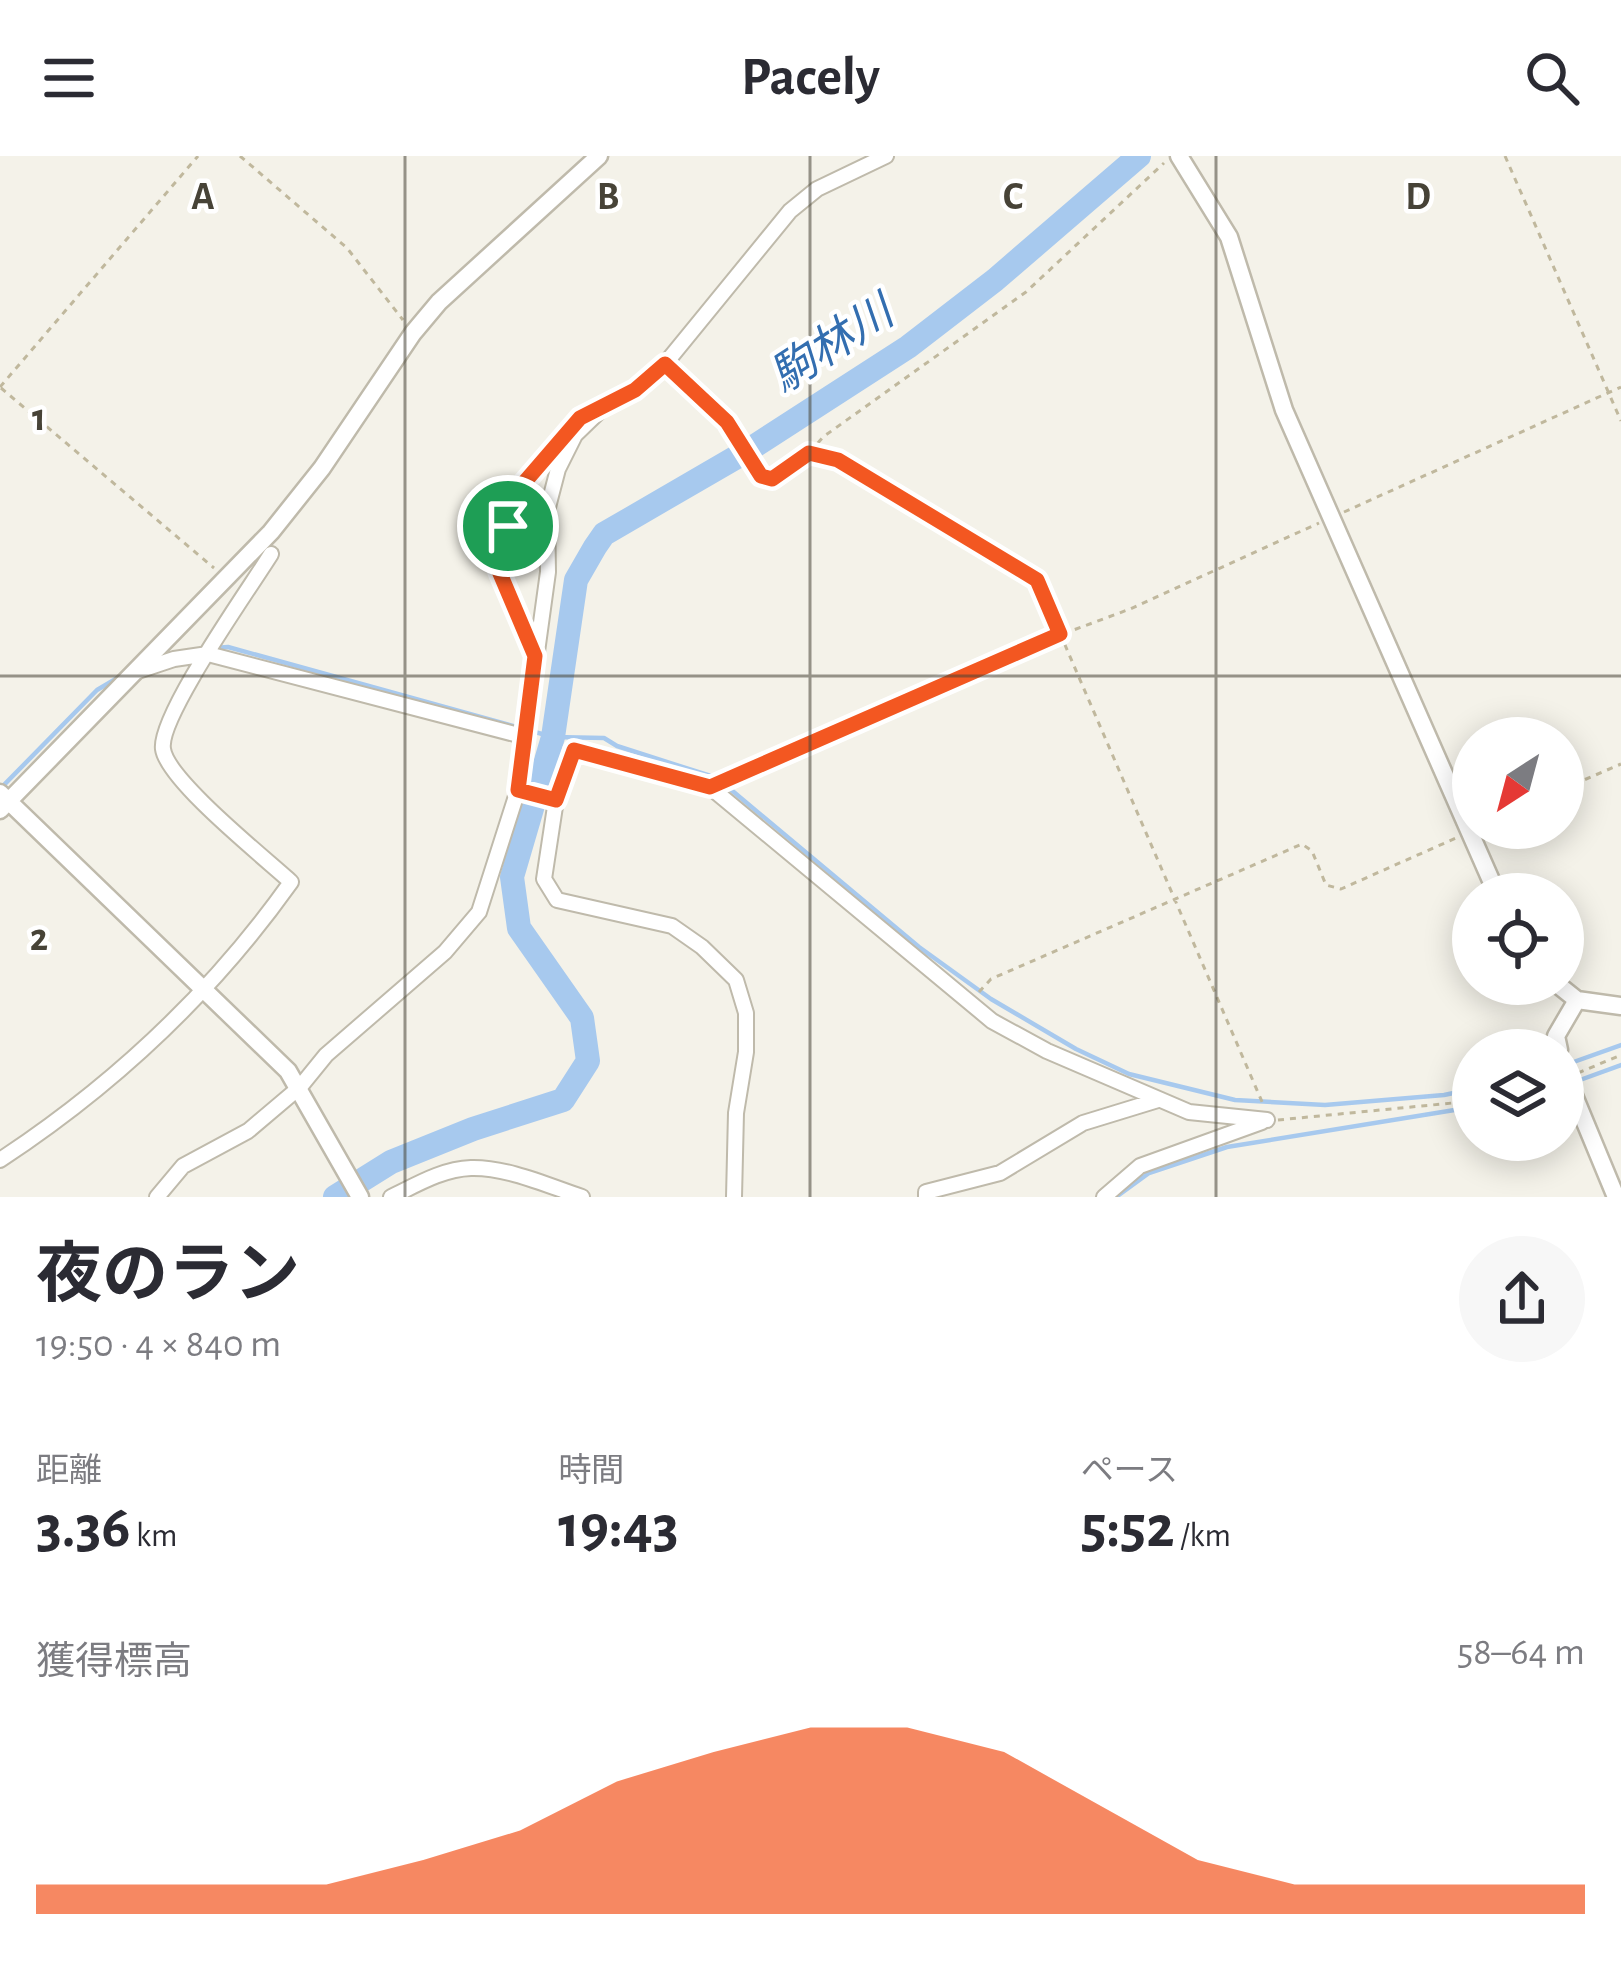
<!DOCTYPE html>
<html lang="ja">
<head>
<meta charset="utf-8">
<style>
  body { margin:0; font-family:"Alegreya Sans","Noto Sans JP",sans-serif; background:#f7f7f7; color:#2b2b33; height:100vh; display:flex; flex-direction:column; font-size:45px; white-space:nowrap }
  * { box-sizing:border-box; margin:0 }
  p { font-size:39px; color:#7c7c81 }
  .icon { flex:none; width:66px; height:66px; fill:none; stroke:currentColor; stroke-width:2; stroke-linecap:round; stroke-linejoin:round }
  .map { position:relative; height:1041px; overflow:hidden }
  .details { display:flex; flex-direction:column; background:#fff; flex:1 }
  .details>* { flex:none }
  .needle { width:78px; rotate:216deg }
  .tools { position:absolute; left:1452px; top:561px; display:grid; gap:24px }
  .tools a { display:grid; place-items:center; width:132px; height:132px; border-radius:50%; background:#fff; box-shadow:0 6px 30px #0003; font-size:60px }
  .pin { position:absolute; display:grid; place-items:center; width:102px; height:102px; color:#fff; margin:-51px; border:6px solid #fff; border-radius:50%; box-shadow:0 3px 12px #0007 }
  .round { display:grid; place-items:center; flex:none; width:126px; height:126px; border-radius:63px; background:#f7f7f7 }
  .summary { display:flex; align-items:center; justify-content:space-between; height:204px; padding:0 36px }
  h1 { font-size:66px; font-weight:700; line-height:90px }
  .stats { display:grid; grid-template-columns:repeat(3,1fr); gap:18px; height:204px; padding:12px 36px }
  .stats div { display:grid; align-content:center }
  .stats b { font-size:60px; font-weight:700 }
  .stats small { font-size:33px; font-weight:400 }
  .stats p { font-size:33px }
  .chart { height:336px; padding:24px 36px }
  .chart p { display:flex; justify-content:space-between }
  .chart svg { width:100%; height:216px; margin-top:12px; fill:#f35721; opacity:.7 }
  header { display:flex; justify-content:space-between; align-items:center; height:156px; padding:0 36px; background:#fff; font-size:54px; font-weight:700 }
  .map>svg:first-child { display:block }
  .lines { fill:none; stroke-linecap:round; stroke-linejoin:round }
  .stream { stroke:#a7c9ee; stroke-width:4.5 }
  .river { stroke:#a7c9ee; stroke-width:24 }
  .minor-casing { stroke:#bfbaab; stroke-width:18 }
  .tertiary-casing { stroke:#bfbaab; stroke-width:21 }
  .path { stroke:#c0b89d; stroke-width:3; stroke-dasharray:6 6; stroke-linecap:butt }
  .minor { stroke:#fff; stroke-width:14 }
  .tertiary { stroke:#fff; stroke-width:16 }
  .route-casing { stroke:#fff; stroke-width:24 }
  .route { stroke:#f35721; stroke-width:15 }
  .grid { fill:none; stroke:#474337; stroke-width:3; stroke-opacity:0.55 }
  .labels { text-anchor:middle; stroke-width:9; stroke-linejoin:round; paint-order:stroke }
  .water-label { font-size:45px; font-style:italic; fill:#336eb0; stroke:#fff }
  .grid-label { font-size:39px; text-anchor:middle; font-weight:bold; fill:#474337; stroke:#fff; stroke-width:9; stroke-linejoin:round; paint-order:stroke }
</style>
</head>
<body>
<header><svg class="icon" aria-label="menu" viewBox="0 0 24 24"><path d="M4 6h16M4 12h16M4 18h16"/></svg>Pacely<svg class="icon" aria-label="search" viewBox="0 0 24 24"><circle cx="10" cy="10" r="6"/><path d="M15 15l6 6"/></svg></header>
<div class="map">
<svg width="1621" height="1041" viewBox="0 0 1621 1041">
  <rect width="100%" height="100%" fill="#f4f2e9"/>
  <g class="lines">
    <path class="stream" d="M214,492L228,491L553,581L604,582L617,590L717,622L919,791L991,843L1076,893L1129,918L1235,944L1325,949L1444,939L1473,933
      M1,632L97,534L119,521
      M1568,908L1621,889
      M1580,924L1621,909
      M1116,1041L1149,1017L1227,991L1473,951"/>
    <path class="river" d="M335,1041L391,1006L473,973L563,944L588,905L582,862L519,772L512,721L553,581L576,424L595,391L604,378L747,295L908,191L995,124L1139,0"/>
    <g class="minor-casing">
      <path id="minor" d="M665,208L741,284
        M601,252L636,234L665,208L790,55L817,33L886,0
        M533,495L499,415L508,370L523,328L572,270
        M138,515L174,503L208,498L526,581
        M518,634L556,644
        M0,1004C114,929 212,837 291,726C265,702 167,624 163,593C158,561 250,432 271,398
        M157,1041L183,1010L248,975L300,931L326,899L445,796L479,756L518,634L548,416L547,355L558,313L575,279L606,249
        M391,1041C416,1029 442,1013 471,1012C507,1011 549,1030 582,1041
        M734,1041L736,957L746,896V857L736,824L702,791L672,770L557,744L544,723L556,644L574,594L710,631L992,865L1047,895L1189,956L1267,964
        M926,1041V1036L1000,1017L1083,967L1158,944
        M1104,1041L1140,1010L1262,966"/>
    </g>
    <g class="tertiary-casing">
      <path id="tertiary" d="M1179,0L1229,81L1284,254L1497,738
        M0,637L288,915L360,1041
        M0,654L271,376L322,312L413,177L439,146L599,0
        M1557,828L1577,844L1621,850
        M1559,894L1556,880L1577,844
        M1563,913L1616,1041"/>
    </g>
    <path class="path" d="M240,0L347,92L403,164
      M1505,0L1621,265
      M0,231L198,0
      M1,232L214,412
      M746,293L761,320L772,323L809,297L838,304L1037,424L1263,948
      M810,296L823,281L1026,136L1164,7
      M1344,356L1621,231
      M722,625L1052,482L1130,453L1319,367
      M1563,633L1621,608
      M979,836L991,823L1302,688L1312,695L1326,729L1341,733L1456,682
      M1578,917L1621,899
      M1278,964L1473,945"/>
    <use href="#minor" class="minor"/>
    <use href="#tertiary" class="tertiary"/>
  </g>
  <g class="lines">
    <g class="route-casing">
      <path id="route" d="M665,208L727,266L761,320L772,323L809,297L838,304L1037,424L1060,478L710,631L574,594L556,644L518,634L535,500L499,415L508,370L523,328L580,262L635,234Z"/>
    </g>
    <use href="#route" class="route"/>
  </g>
  <path class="grid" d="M405,0V1041M810,0V1041M1216,0V1041M0,520H1621"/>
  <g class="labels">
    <g class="water-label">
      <text transform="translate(831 187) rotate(-33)" y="16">駒林川</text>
    </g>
  </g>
  <g class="grid-label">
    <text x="203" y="53">A</text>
    <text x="608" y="53">B</text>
    <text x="1013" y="53">C</text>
    <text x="1418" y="53">D</text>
    <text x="39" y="274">1</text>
    <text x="39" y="794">2</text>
  </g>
</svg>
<div class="tools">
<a><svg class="needle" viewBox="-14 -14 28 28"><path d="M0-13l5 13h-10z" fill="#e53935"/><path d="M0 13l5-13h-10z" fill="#7c7c81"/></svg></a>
<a><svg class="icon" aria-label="locate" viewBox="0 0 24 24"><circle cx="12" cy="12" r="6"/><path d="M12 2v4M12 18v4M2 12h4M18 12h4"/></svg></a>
<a><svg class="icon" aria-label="layers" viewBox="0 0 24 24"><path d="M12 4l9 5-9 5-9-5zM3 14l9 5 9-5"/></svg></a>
</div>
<div class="pin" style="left:508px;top:370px;background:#1e9e55"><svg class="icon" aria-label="arrive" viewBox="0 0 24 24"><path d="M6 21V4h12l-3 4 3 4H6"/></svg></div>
</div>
<section class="details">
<div class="summary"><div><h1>夜のラン</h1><p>19:50 · 4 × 840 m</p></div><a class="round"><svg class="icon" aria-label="share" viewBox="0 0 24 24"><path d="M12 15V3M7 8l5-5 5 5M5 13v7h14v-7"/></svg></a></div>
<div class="stats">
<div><p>距離</p><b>3.36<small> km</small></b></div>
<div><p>時間</p><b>19:43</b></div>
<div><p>ペース</p><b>5:52<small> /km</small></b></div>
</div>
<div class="chart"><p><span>獲得標高</span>58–64 m</p>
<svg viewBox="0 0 160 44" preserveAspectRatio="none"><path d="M0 44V38L10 38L20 38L30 38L40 33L50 27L60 17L70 11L80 6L90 6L100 11L110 22L120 33L130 38L140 38L150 38L160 38V44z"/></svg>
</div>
</section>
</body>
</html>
